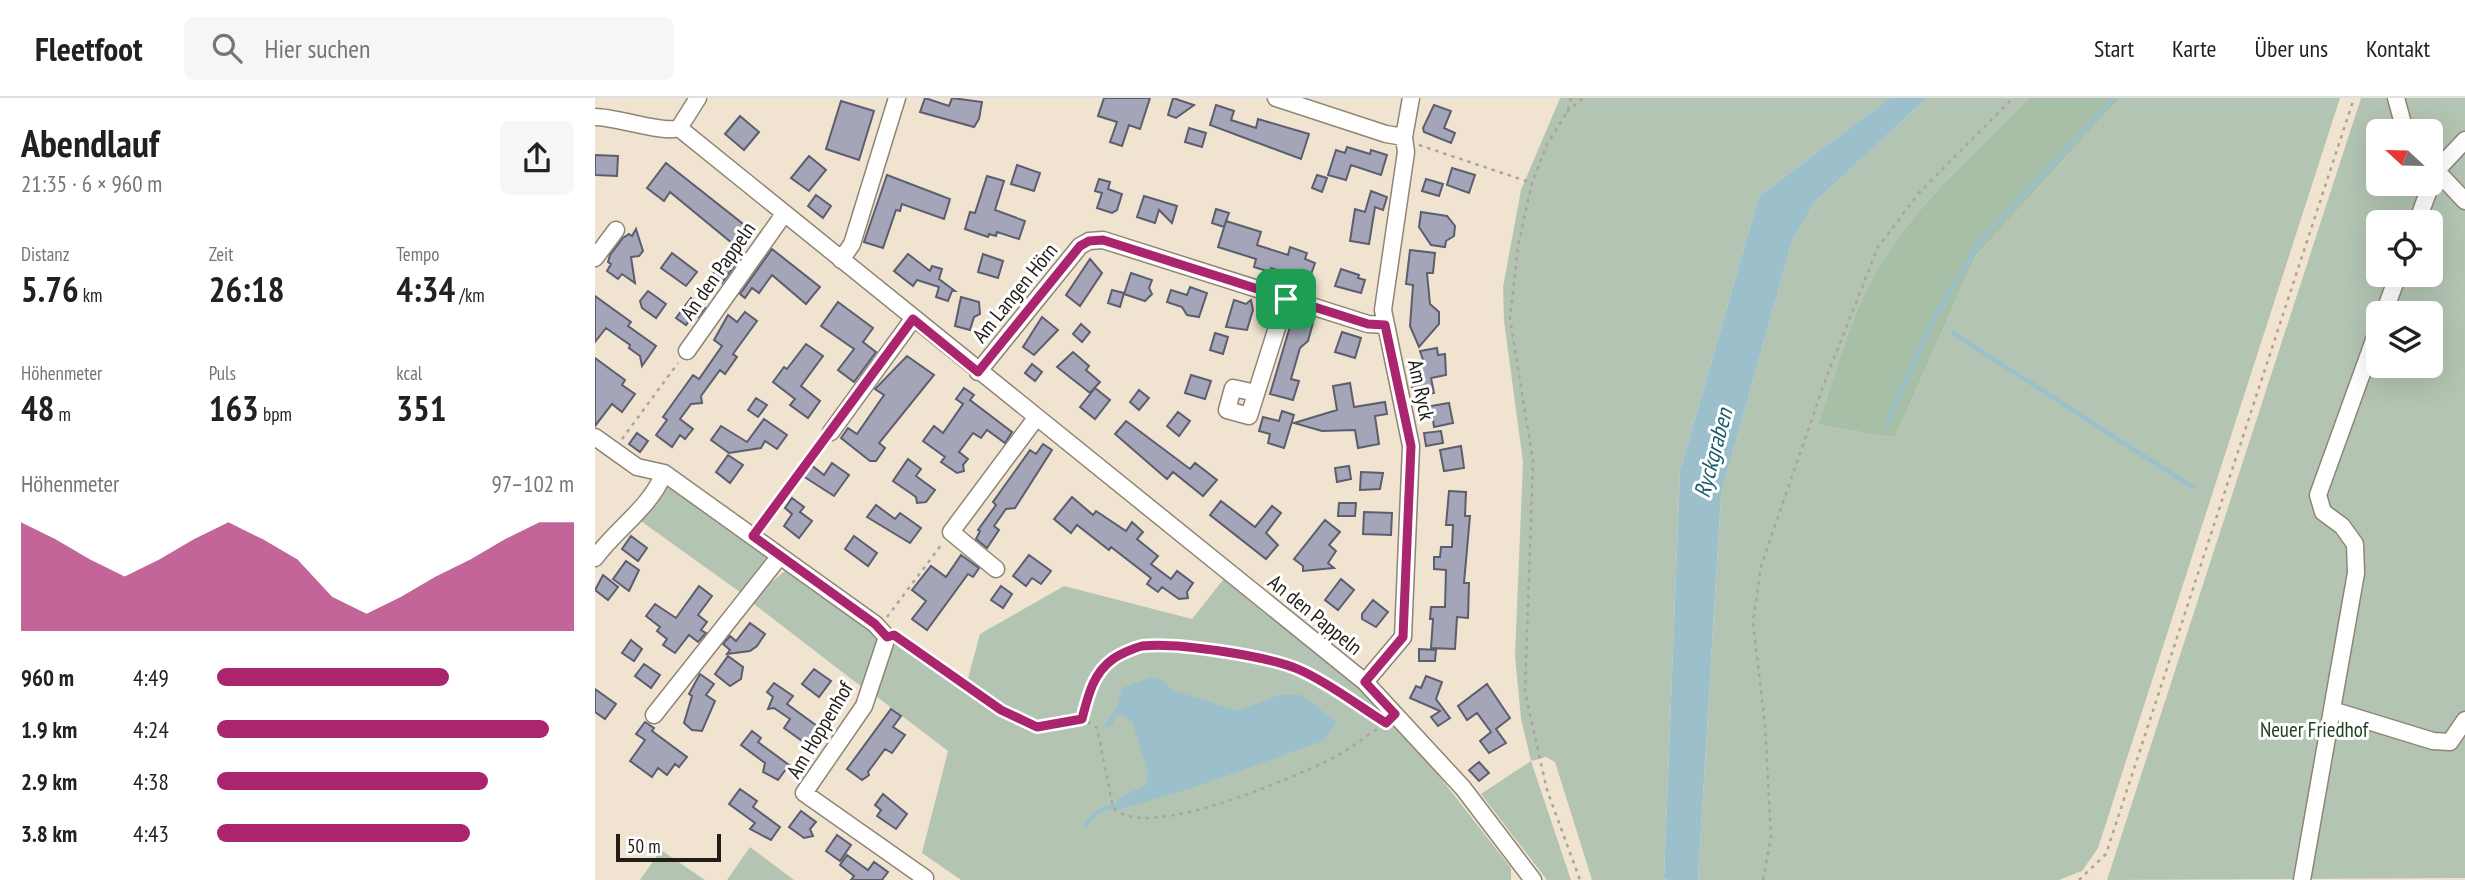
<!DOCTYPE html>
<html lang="de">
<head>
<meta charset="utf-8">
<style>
  body { margin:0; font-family:"PT Sans Narrow",sans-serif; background:#f6f6f6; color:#202124; height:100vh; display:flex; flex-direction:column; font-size:26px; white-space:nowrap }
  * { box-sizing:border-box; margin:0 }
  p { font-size:23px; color:#757577 }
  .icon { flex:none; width:38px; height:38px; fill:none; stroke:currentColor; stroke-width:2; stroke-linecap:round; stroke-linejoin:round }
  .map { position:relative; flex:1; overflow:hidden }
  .panel { display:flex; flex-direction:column; background:#fff; width:595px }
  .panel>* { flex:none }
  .needle { width:46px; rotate:292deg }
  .tools { position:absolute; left:1771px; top:21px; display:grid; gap:14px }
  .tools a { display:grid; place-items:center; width:77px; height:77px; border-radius:10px; background:#fff; box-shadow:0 7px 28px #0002; font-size:35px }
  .scale { position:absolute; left:21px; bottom:18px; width:105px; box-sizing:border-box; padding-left:7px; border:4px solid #221d17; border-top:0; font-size:19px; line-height:24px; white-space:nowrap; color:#221d17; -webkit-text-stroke:5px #fff; paint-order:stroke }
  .pin { position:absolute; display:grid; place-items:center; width:60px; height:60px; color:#fff; margin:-30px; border-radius:14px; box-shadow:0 4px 10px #0006 }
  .round { display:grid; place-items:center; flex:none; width:74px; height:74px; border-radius:10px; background:#f6f6f6 }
  .summary { display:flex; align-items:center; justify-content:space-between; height:119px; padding:0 21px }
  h1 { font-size:38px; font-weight:700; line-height:52px }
  .metrics { display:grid; grid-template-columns:repeat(3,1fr); gap:10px; height:119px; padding:7px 21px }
  .metrics div { display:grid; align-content:center }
  .metrics b { font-size:35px; font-weight:700 }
  .metrics small { font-size:19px; font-weight:400 }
  .metrics p { font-size:19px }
  .chart { height:196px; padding:14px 21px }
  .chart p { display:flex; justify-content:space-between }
  .chart svg { width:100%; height:126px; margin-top:7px; fill:#aa256e; opacity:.7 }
  ul { padding:0 21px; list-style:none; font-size:23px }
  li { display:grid; grid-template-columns:112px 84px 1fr; align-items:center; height:52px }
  li i { height:18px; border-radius:9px; background:#aa256e }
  header { display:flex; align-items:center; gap:42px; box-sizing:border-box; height:98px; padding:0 35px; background:#fff; border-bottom:2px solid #e0e0e0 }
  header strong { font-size:33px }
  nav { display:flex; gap:38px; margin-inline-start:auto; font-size:24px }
  .search { width:490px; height:63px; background:#f6f6f6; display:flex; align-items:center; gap:18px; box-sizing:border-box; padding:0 24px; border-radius:10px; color:#757577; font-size:26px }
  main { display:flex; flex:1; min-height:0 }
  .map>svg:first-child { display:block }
  .green { fill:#b3c5b2; fill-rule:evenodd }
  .forest { fill:#a8bfa7 }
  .water { fill:#9cc0cb }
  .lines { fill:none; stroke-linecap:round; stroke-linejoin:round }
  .stream { stroke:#9cc0cb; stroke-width:4.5 }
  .building { fill:#a4a5b8; stroke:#5c5d6e; stroke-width:2 }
  .minor-casing { stroke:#908474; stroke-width:19 }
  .path { stroke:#aea495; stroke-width:2.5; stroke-dasharray:3.5 5; stroke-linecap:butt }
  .minor { stroke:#fff; stroke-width:16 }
  .route-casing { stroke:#fff; stroke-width:14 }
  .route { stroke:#aa256e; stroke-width:9 }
  .labels { text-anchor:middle; stroke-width:6; stroke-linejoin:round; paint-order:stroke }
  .street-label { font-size:21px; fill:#221d17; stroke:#fff }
  .park-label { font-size:21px; fill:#1f421f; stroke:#fff }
  .water-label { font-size:23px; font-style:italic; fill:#175d6e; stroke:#fff }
</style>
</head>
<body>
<header>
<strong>Fleetfoot</strong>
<div class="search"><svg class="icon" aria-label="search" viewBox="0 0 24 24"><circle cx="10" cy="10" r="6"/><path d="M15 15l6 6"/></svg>Hier suchen</div>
<nav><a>Start</a><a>Karte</a><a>Über uns</a><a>Kontakt</a></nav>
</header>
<main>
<section class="panel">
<div class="summary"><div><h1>Abendlauf</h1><p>21:35 · 6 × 960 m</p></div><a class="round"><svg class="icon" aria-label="share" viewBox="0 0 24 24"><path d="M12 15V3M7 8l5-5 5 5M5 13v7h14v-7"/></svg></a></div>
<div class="metrics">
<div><p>Distanz</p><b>5.76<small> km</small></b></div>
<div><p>Zeit</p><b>26:18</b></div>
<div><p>Tempo</p><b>4:34<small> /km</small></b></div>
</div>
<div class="metrics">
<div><p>Höhenmeter</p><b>48<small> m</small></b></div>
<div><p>Puls</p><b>163<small> bpm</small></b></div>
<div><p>kcal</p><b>351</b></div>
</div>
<div class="chart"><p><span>Höhenmeter</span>97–102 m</p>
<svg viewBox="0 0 160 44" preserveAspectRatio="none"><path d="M0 44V6L10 12L20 19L30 25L40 19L50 12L60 6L70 12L80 19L90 32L100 38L110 32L120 25L130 19L140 12L150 6L160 6V44z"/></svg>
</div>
<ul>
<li><b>960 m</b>4:49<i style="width:65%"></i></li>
<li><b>1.9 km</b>4:24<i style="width:93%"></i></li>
<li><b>2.9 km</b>4:38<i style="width:76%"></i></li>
<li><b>3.8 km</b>4:43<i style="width:71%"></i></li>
</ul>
</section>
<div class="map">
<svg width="1870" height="782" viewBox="0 0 1870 782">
  <rect width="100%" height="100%" fill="#f0e4d1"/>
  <path class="green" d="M965,0H1295L1164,98L1085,373L1069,780L1073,782H997L960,664L951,659L936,663L976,782H952L886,696L936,663L926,621L920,558L928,364L909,223L908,189L926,92Z
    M1332,0H1434C1382,54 1319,107 1282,172C1255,219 1240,276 1223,327L1300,340L1380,159L1525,0H1745L1503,750L1487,773L1464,782H1103L1126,397L1197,143L1220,104Z
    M1766,0H1870V780L1512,782ZM1783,33H1836V86H1783ZM1783,124H1836V177H1783ZM1783,215H1836V268H1783Z
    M80,388L172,456L175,464L149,497L43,421L70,389Z
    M192,471L281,538L283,543L268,590L155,503Z
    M631,478L763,587L823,651L916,770V782H366L327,755L353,653L277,595L294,541L301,542L371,588L385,536L469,488L597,521Z
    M155,749L199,782H132Z
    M66,752L110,782H45Z"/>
  <path class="forest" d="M1434,0H1525L1380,159L1300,340L1223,327C1240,276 1255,219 1282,172C1319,107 1382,54 1434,0Z"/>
  <path class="water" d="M1295,0H1332L1220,104L1197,143L1126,397L1103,782H1073L1069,780L1085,373L1164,98Z
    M556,579L567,582L579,593L644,613L683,597H706L742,624L728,643L597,690L523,712L522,701L552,686L553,674L537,623L523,616L515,630L509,627L521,610L527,590Z"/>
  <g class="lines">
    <path class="stream" d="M1358,235L1597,389
      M1292,325L1338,222L1384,145L1519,0
      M491,728C496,716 508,709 521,708"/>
  </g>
  <path class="building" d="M330,0L354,8L357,0L387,4L384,21L379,29L325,14Z
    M509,0H555L545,31L534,27L527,48L515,44L522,24L503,18Z
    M578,0L599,7L581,20L573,17Z
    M246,3L279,13L264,62L231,51Z
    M621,7L639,13L636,22L661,30L663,21L714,36L706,61L615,27Z
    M839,7L856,13L849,30L860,35L856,45L829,34L828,30Z
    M145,18L164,34L149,52L130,36Z
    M594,30L611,35L607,49L590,44Z
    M752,49L775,56L776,52L792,57L786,77L756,67L751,82L733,77L741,52L750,55Z
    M0,57L23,58L22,78L0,77Z
    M214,58L231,72L214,93L196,80Z
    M71,65L157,133L143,150L75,94L69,103L52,90Z
    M422,67L445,75L439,93L416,86Z
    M857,70L880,77L874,95L852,87Z
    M292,77L355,101L349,121L307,106L305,113L301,112L288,150L269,144Z
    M722,77L732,80L727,94L717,90Z
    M392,78L409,83L400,112L430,123L424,141L402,134L401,138L394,136L393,139L370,131L375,114L380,115Z
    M504,81L515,84L513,91L527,96L522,112L517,115L502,110L507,95L500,93Z
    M831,81L848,86L844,98L827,93Z
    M776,93L792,99L788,112L780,109L774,146L755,143L760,111L770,114Z
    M221,97L236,108L228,120L213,108Z
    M549,98L582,108L577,125L564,112L560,125L542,119Z
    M621,111L634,115L629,129L617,125Z
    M826,114L852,118L860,128L859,138L851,143L850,149L836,147L824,129Z
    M631,123L666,134L662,147L693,157L695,149L712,155L710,161L720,165L714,182L676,170L675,174L659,169L661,161L623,149Z
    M41,131L48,153L44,158L36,159L40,185L27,176L23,181L12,173L16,166L13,164L15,157L28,140L34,136L37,138Z
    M177,151L225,189L211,206L177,177L164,195L157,190L150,200L145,196Z
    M815,152L840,155L838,175H832L835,206L844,214V226L824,249L815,228L818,187L811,186Z
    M77,155L102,174L91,188L66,170Z
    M313,156L335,173L337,168L347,171L344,181L360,193H357L353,203L341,199L344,189L322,182L318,188L299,173Z
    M388,156L408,163L403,180L383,174Z
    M133,157L142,164L127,185L117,177Z
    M495,161L507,175L485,208L471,197Z
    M746,171L764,177L763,180L770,182L766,195L740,188Z
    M536,175L557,182L554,190L557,196L550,203L529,196Z
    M595,189L612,195L604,219L592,217L587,209L572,204L576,192L592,197Z
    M517,192L529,195L525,209L513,205Z
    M53,193L71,206L61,220L47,210L45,203Z
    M0,198L36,224L33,228L61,248L47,268L45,258L34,250L35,247L11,230L0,244Z
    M366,199L384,204L385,216L379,219L375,232L360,228Z
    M96,200L110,210L103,219L99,216L91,227L81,220Z
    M639,202L651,206L656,202L658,212L652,232L631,229Z
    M243,204L278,230L268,244L281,254L259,284L243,272L259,251L226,228Z
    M150,214L162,223L138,256L142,259L130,276L125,272L106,298L107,305L96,306L85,321L98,331L90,341L85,337L77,349L61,337L72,322L68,319L98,277L104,281L127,248L119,242L133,217L142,224Z
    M447,219L463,232L439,257L428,249Z
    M705,221L718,225L713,243L705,250L696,281L704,283L698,302L675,296L696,225L703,228Z
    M486,226L495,234L487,244L478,236Z
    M747,234L766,240L760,260L740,254Z
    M620,235L633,239L628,256L615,252Z
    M211,246L228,258L206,288L225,303L213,320L195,307L200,301L178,284L189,269L192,271Z
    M842,250L843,257L850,256L851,277L836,280L839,295L826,297L825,291L818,293L814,274L820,273L828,262L825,253Z
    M478,254L494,268L491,272L505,284L495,295L462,269Z
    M312,258L339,277L284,345L290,350L281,363H275L246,340L253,330L262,336L289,297L280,291Z
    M0,260L30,282L27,287L40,296L27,314L17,306L0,328Z
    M437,266L447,274L440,283L430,275Z
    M596,277L616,283L610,301L590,295Z
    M755,285L759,309L790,304L792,316L780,318L784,346L763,350L760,332L727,333L699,325L742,312L738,288Z
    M369,290L379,297L375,302L417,334L410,345L392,332L386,340L378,335L364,354L373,361L368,367L369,373L362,375L346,364L350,359L328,343L339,328L348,335L368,306L361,301Z
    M500,290L515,302L500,321L485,309Z
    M544,292L554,300L544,312L535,304Z
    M161,300L172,307L163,319L153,312Z
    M854,305L858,325L839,329L836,308Z
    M687,313L699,317L689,350L673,345L675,336L664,333L668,319L684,323Z
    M583,314L595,323L584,338L572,328Z
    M169,321L192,337L182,351L170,343L166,350L134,355L116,342L126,328L152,344Z
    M531,323L595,371L600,365L622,382L608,398L578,374L572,381L520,336Z
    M846,333L848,345L831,348L829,335Z
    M42,335L53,343L45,354L34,346Z
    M448,346L457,352L420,410L411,411L399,428L404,432L392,450L381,441L385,433L383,432L401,407L398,404L435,352L441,356Z
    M866,348L869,370L849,373L845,352Z
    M133,357L148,367L135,385L121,374Z
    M313,361L326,371L321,378L340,392L331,404L322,405L321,399L298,383Z
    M237,365L254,377L239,398L208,378L216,367L229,377Z
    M754,368L756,381L742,384L740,370Z
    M766,374L788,375L785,391L765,392Z
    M854,393L871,394L870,418H875L869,485H874L873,520L862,519L860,551L836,550L838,521H835L836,509H850L851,472L839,471V459H845L846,449H857L858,427H851Z
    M477,399L498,417L501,413L531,433L537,424L548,434L542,441L563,458L556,466L576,481L582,473L598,485L592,494L593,500L584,501L567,489L563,494L552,486L556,480L516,449L514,452L482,427L476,435L459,421Z
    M197,400L209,409L205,414L217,423L204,440L189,428L197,416L190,410Z
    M626,403L660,429L677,408L686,415L671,435L683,447L671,461L615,417Z
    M744,405H761L760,418H743Z
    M281,407L300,421L305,415L326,430L315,445L272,419Z
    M769,414L797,415L796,437L768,436Z
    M730,422L745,434L734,447L741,453L733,465L739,470L708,473V468L699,461Z
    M36,438L52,450L43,463L27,451Z
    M259,438L282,455L273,468L250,451Z
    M366,457L384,470L378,479L373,476L332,532L317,521L331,503L317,492L336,468L351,479Z
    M434,457L456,473L446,486L437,480L431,488L418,478Z
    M31,463L44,472L34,493L18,481Z
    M8,477L23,489L13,502L0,492Z
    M746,481L759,492L743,512L730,502Z
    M104,488L117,498L103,517L112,524L106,532L111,535L103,544L94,537L80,555L68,547L72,541L62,533L65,529L51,518L60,506L81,520Z
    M406,488L417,496L408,510L396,502Z
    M778,502L793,514L781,529L767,521V516Z
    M155,525L170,536L162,548L155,553L132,556L135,552L128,546L135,538L141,543Z
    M36,542L47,551L39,563L27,555Z
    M824,551L841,552L840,563H824Z
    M133,558L148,569L146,581L135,588L120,576Z
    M49,566L65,577L56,590L40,578Z
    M219,571L236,583L224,599L207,586Z
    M105,576L119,586L111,597L120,603L107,633L97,632L89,625L97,598L94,596Z
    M831,578L847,584L841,601L855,620L843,628L836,619L845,613L815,600L821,588L826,590Z
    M179,585L198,598L192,606L222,628L220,638H215L210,645L189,630L195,621L179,610L173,611L178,599L172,594Z
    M892,586L915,620L901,631L911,645L894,655L885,643L896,634L882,615L872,622L863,608Z
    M0,591L21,606L10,621L0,614Z
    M296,611L306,618L298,629L310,637L297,655L290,651L273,674L274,677L267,682L252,671Z
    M50,624L59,630L57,633L92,659L84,669L80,666L72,677L63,670L57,679L35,663L50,642L41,636Z
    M157,633L166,640L163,644L194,667L183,682L168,674L170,665L146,647Z
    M884,664L894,675L884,683L874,672Z
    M145,691L162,703L158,709L185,729L176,742L155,731L160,725L134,706Z
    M288,696L312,716L301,731L282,718L286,712L280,707Z
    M206,713L221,724L215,731L218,738L209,740L194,729Z
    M242,737L256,747L245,763L231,753Z
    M252,757L273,772L279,764L293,774L287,782H256L259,778L245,767Z"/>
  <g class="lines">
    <g class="minor-casing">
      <path id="minor" d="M681,0L791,36L809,39
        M1801,0L1810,33
        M0,19C22,19 69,36 84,30
        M84,30L770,584L868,690L938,782
        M84,30L103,0
        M1836,67L1870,103
        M1822,124L1841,73L1870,42
        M0,160L21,132
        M246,162L257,146L302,0
        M1789,215L1803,177
        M92,253L189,116
        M383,274L485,148L494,143L508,142L773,226L791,227
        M661,295L638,290L632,312L654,318L691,201
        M236,334L318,221
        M0,339L42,369L69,375L280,526L292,539L269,608L209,695L330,780
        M0,460C22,430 55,410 69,375
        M401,471L356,434L441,320
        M770,584L808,539L816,348L788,212L811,54L809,39L816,0
        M1737,612L1838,643L1855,644L1870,622
        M59,617L185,458
        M1707,782L1761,475L1760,446L1747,428L1728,414L1723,397L1783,231"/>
    </g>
    <path class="path" d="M976,0L972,14L952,46L937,85L923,148L915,221L938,363L930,594L952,692L985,782
      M972,14L988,0
      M824,47L937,85
      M27,341L83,265
      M166,427L227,346
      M292,519L347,446
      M307,542C340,564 404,619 440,628C462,634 481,611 502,630L518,709C548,746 699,679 736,661C754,652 772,637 790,626
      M487,621C493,598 497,575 518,560C553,537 663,556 702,570C731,581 754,603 780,618
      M1168,782L1176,739L1170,627L1158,524L1166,468L1230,283L1283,149L1324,95L1418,0
      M1484,782L1511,756L1759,0"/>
    <use href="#minor" class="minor"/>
  </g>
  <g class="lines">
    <g class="route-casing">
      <path id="route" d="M508,142L773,226L790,227L816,348L808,539L770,584L800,616L791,625C762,607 736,586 705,572C674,558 580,544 547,548C539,550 525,556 518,561C498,575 493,598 487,621L442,629L406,612L299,537L292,539L280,526L158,438L318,221L383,274L485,148L494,143Z"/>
    </g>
    <use href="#route" class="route"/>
  </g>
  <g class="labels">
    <g class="street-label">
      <text transform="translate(123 173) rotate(-55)" y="7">An den Pappeln</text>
      <text transform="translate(420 195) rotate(-51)" y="7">Am Langen Hörn</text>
      <text transform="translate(826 292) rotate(78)" y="7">Am Ryck</text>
      <text transform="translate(720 517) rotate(39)" y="7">An den Pappeln</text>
      <text transform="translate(225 632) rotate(-59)" y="7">Am Hoppenhof</text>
    </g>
    <g class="park-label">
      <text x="1719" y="639">Neuer Friedhof</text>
    </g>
    <g class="water-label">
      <text transform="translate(1118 355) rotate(-75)" y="8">Ryckgraben</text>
    </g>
  </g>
</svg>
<div class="tools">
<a><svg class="needle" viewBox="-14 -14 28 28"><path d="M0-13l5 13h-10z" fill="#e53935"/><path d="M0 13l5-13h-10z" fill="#757577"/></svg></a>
<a><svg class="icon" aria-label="locate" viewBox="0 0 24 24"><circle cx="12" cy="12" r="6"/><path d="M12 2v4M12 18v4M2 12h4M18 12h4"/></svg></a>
<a><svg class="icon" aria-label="layers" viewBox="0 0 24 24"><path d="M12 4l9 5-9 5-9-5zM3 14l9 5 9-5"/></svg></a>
</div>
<div class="scale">50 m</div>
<div class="pin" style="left:691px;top:201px;background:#1e9e55"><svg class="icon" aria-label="arrive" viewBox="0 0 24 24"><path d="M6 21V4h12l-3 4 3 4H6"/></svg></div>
</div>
</main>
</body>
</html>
